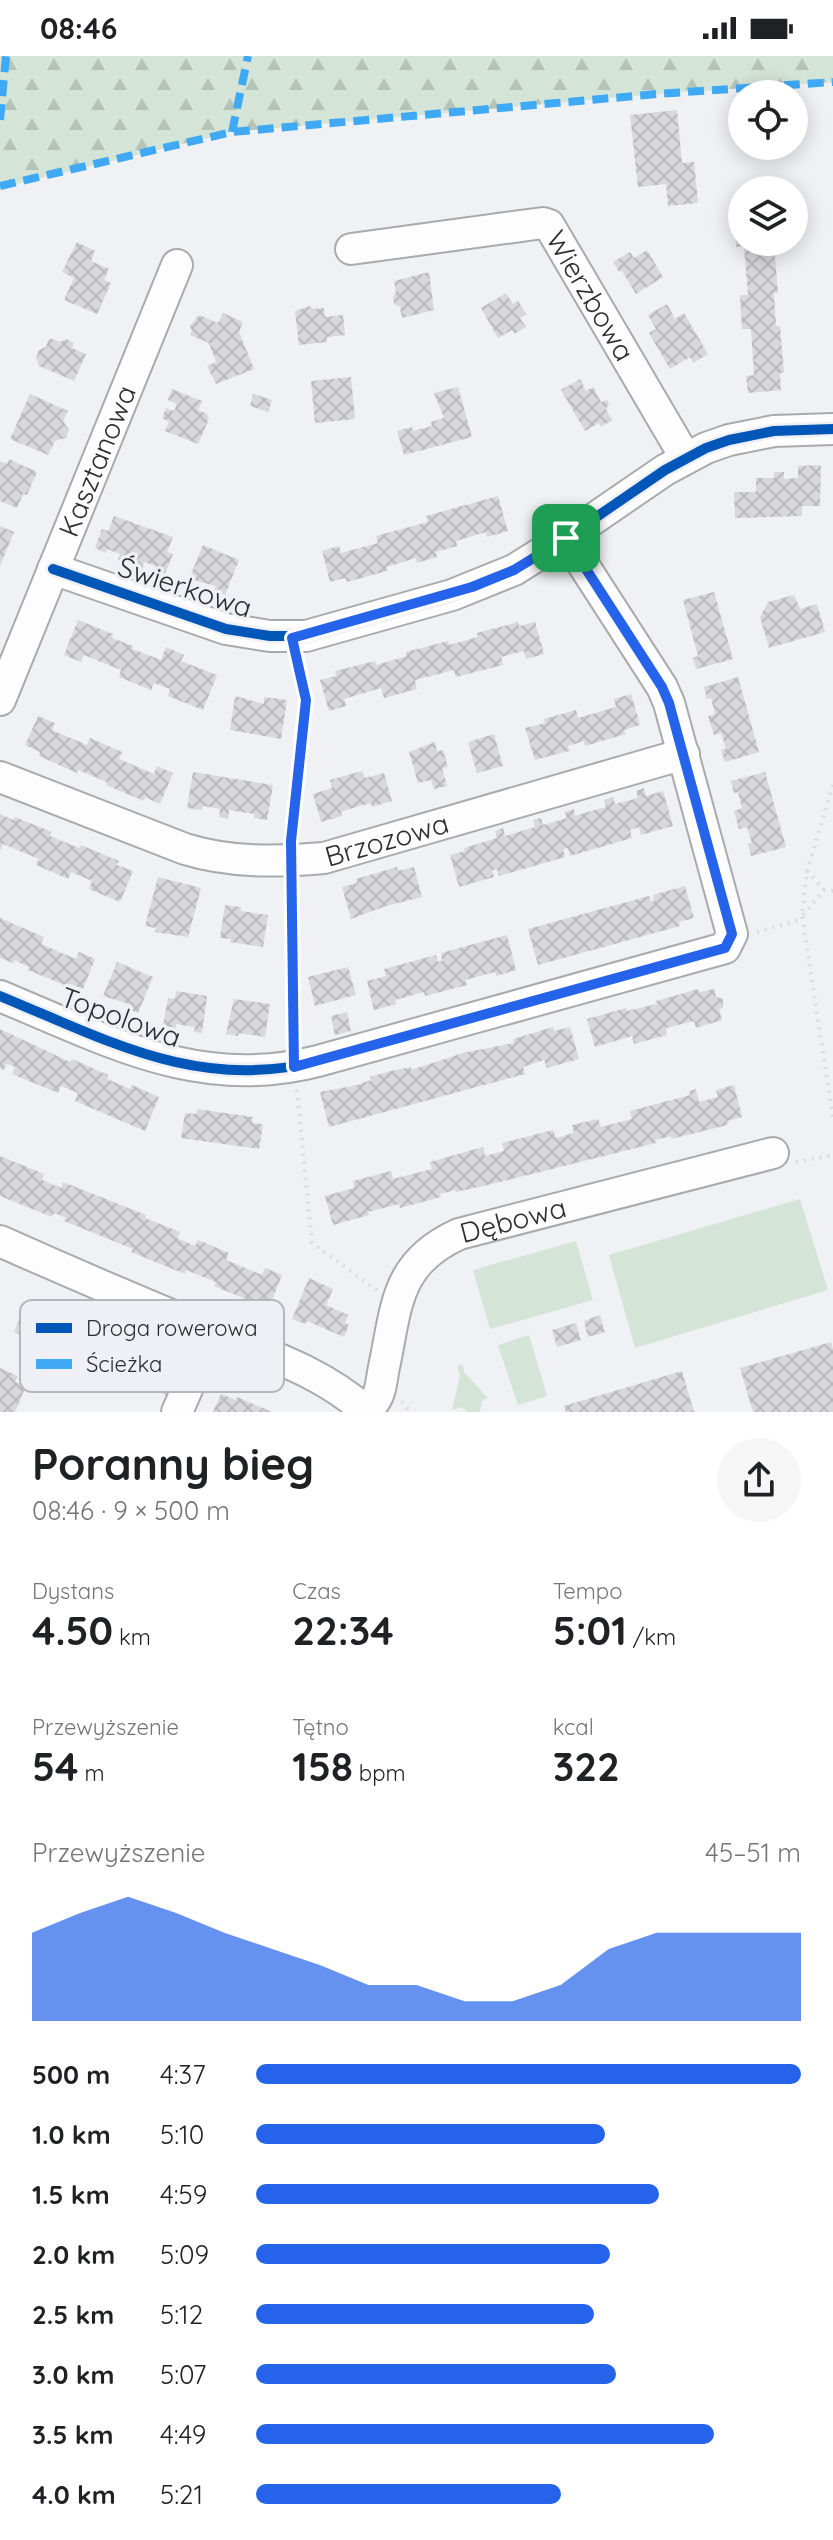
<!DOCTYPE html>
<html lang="pl">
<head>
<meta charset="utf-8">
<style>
  body { margin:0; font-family:Quicksand,sans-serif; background:#f6f6f6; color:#202124; height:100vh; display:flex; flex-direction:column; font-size:30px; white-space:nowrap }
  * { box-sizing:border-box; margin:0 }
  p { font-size:26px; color:#757577 }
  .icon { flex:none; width:44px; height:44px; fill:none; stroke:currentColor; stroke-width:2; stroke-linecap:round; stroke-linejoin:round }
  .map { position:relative; height:1356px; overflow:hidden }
  .panel { display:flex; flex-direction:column; background:#fff; flex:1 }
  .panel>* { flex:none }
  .buttons { position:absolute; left:728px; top:24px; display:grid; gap:16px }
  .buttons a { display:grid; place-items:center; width:80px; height:80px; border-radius:50%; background:#fff; box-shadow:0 4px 20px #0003; font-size:40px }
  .pin { position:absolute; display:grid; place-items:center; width:68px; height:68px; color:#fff; margin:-34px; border-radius:16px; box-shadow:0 4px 12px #0006 }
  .round { display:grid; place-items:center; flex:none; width:84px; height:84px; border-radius:42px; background:#f6f6f6 }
  .summary { display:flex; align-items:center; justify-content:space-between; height:136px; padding:0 32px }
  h1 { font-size:44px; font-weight:700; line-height:60px }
  .stats { display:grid; grid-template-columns:repeat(3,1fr); gap:12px; height:136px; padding:8px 32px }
  .stats div { display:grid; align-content:center }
  .stats b { font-size:40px; font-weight:700 }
  .stats small { font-size:22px; font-weight:400 }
  .stats p { font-size:22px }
  .chart { height:224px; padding:16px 32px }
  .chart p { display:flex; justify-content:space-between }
  .chart svg { width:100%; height:144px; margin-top:8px; fill:#2563eb; opacity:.7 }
  ul { padding:0 32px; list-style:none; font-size:26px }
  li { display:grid; grid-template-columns:128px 96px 1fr; align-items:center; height:60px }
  li i { height:20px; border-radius:10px; background:#2563eb }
  .status { display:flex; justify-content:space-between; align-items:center; height:56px; padding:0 40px; background:#fff; direction:ltr }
  .status svg { height:22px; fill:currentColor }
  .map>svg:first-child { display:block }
  .forest { fill:url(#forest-firs) }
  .garden { fill:#d4e4d6 }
  .building { fill:url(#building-cross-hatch) }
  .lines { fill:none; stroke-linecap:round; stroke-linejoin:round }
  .minor-casing { stroke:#a9aaab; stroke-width:34 }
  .path { stroke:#dbdbdb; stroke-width:4; stroke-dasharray:2 6; stroke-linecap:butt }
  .minor { stroke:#fdfdfd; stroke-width:30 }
  .quiet { stroke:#3fa9f5; stroke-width:8; stroke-dasharray:16 8; stroke-linecap:butt }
  .cycleway-casing { stroke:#eff0f5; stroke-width:15 }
  .cycleway { stroke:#0057b8; stroke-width:10 }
  .route-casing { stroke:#fff; stroke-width:16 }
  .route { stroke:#2563eb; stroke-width:10 }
  .labels { text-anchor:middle; stroke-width:7; stroke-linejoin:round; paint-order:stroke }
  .street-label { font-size:28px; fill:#2d2d2f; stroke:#eff0f5 }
  .key { fill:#eff0f5; stroke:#b5b6ba; stroke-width:2 }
  .key-label { font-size:22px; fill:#2d2d2f }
</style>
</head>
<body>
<div class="status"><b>08:46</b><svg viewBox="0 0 49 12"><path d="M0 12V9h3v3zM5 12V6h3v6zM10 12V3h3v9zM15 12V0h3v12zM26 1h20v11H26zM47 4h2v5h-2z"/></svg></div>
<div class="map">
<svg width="833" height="1356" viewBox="0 0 833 1356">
  <defs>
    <pattern id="forest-firs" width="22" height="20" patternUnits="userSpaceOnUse" patternTransform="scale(2)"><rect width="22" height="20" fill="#d4e4d6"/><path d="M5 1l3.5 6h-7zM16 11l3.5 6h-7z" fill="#b6c4b8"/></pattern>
    <pattern id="building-cross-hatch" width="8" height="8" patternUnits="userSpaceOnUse" patternTransform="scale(2)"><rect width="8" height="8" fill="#d8d8db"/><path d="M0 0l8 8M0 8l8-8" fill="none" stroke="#bababc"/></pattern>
  </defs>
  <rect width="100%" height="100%" fill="#f0f1f4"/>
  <path class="forest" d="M0,0H833V26L657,38L232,76L0,132Z"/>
  <path class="garden" d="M800,1143L828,1234L635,1292L609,1199Z
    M576,1185L593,1244L490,1273L473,1214Z
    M529,1279L547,1340L518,1349L498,1289Z
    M459,1309H463L464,1316L488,1342L482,1345L480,1356H467L462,1351L452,1354L460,1319L457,1311Z"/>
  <path class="building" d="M677,54L682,107L694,106L698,147L668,150L666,128L638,131L630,59Z
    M735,174H742V186L774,187L778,237H774L775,254L776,270H780L784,317H780L781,334L748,337L746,320L754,319L751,273H742L740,239H748L744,190L736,191Z
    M77,186L95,195L91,205L109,213L104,224L111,227L97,258L64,244L74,222L62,216Z
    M647,194L663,221L636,238L622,215L619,216L613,206L630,196L634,202Z
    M429,216L434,254L402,262L400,251L394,248L393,241L396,236L394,225Z
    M506,237L513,248L518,245L526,258L520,262L526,271L514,278L512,274L498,282L481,252Z
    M667,248L675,263L684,257L708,298L693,307L690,301L670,313L649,277L656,273L648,259Z
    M310,250L313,253L324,252L325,261L343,259L345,279L327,281V286L299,289L295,255Z
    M223,257L243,266L239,276L254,313L216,328L207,310L216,306L209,287L190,279L192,275L190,270L199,259L218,267Z
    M49,282L60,286L66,283L74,287L72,292L86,298L74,325L39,310L36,302L39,294L46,291Z
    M351,321L355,363L315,367L311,325Z
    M580,323L586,335L593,331L601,346L607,344L609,348L606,353L612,364L601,371L599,367L585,375L561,334Z
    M458,331L472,381L404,399L397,375L412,371L413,375L432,370L431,366L444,362L434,337Z
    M172,333L202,345L198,354L207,358L209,363L198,388L165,375L169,366L162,362L166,352L174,355L177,348L168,344Z
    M30,338L68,355L63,365L69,374L66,382L55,385L48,399L10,383Z
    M253,338L272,344L268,356L250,350Z
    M9,403L37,416L27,439L23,438L17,452L0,445V405L7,408Z
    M821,409L820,450H802V460L735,462L734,436H756V422H774V416H784V423L798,422V410Z
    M498,440L508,475L487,481L486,476L456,485L457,490L436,496L437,501L417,507L416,502L400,507L386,511L387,515L347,526L345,522L330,526L322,495L339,490L341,497L378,487L376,480L428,466L426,460Z
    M114,460L173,481L167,496L173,498L165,518L154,514L156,510L144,506L142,513L118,504L120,498L107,493L106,497L95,492L102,473L108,475Z
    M0,470L14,476L0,510Z
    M203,489L239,504L225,539L214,535L216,530L189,523Z
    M714,536L733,603L696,613L693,602L698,600L683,544Z
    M794,539L800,553L817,548L825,576L769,592L760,561L768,546Z
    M78,564L113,578L112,582L133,590L132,593L161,604L166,591L184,599L181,605L217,619L203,654L168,640L170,633L154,627L151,634L119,621L121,614L84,599L81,606L64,599Z
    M518,566L519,570L535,566L544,598L526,603L524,595L501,601L503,609L456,621L454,614L415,624L417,633L384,642L381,632L344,643L346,650L329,655L320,624L336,620L335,615L375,605L376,609L407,600L406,596L448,585L449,589L478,581L477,577Z
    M738,621L759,696L725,706L721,694L726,693L721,677L714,679L708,660L715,658L711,642L707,643L704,631Z
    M631,638L640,669L624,674L626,678L585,690L584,685L568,690L569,695L535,704L525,672L545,667L544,663L576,654L578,662L616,651L614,643Z
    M235,640L264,648V641L287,644L281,683L230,674Z
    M38,660L55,667L52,674L87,689L90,682L122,696L119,703L154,718L157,710L173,717L160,748L145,741L144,745L106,729L107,726L78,714L77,717L39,700L40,696L25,689Z
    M494,678L503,710L477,717L468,686Z
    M435,686L437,696L443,694L448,711L442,712L447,730L434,733L431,724L418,727L409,696Z
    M362,715L365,722L384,717L392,745L372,751L371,747L356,751L341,756L342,760L321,766L313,738L332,732L330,724Z
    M193,716L273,729L267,764L254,762V758L229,754L228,763L219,761L220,753L203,750L202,754L187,752Z
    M765,716L786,791L751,800L748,788L752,787L747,771L739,773L734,755L742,752L738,736L734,737L731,725Z
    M644,732L646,740L663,735L673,770L641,779L639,771L630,774L632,782L570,800L568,792L563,793L565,801L499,820L497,813L492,814L494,821L459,831L450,799L465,795L464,792L497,782L495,775L503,772L505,780L535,771L533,764L541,762L543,769L567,762L565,756L574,753L575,760L591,755L606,751L604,744L613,741L615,748L638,742L636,735Z
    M0,758L13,764L15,761L52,776L50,780L79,792L81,789L119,805L117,809L133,815L120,846L89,833L92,825L71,816L68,823L36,809L39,803L3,788L0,795Z
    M397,811L398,815L414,811L422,841L386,850L351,863L342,831L357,827L356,823Z
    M158,821L201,832L188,881L155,876L156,872L145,870Z
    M685,830L694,862L679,866L680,870L538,909L528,873L649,840L651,846L654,845L653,839Z
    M225,849L241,851V855L268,859L263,891L230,886L231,883L220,882Z
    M0,862L44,881L41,888L76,903L79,896L95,903L83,933L71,928L69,931L28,914L29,911L14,904L13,907L0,902Z
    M507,879L516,914L496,920L495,916L465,924L467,929L425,940L424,936L409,940L395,944L396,948L374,954L367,925L386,920L384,913L436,899L438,906L442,905L441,897Z
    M117,906L153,921L138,957L130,954L132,949L103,940Z
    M348,911L356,939L315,950L308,921Z
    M698,933L699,936L714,933L716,941L723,943V952L719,953L722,964L696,972L694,965L666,972L667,979L634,988L632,980L595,991L587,963L626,952L627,955L657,948L656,945Z
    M176,935L207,940L202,977L194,976L195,971L176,968V972L163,970L168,942L175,943Z
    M234,943L270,948L265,981L239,977L238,980L226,978Z
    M347,956L351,975L335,979L331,960Z
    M553,971L554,975L570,971L579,1003L547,1012L544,1004L523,1011L525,1018L329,1071L320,1036L357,1029L371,1024L370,1021L391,1015L411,1011V1014L463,997L514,987L513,983Z
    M0,973L70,1006L72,1003L108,1019L107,1023L130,1033L132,1029L159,1041L145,1075L75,1045L78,1037L61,1030L58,1037L12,1018L15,1011L10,1009L6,1008L4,1014L0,1013Z
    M734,1029L742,1061L727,1065L728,1069L671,1083V1080L655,1084L656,1087L492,1128L456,1136L455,1134L440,1138L441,1141L400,1152L399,1148L368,1156L369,1159L333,1169L325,1140L354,1132L353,1125L391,1115L393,1123L432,1113L430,1106L483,1091L485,1100L504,1095L502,1087L553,1074L556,1082L574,1077L572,1069L598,1063L601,1071L628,1064L632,1063L630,1055L690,1039L689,1035L696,1033L699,1046L718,1041L716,1034Z
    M197,1053L253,1061L252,1067L263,1068L259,1093L181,1082L185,1057L196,1058Z
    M0,1100L44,1118L42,1124L61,1132L63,1126L146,1159L145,1162L180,1176L177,1182L195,1190L198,1184L229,1197L226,1204L262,1219L265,1212L282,1219L270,1249L255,1242L253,1246L214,1230L216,1226L186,1214L185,1218L131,1196L133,1193L64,1165L66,1162L54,1157L52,1161L0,1140Z
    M309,1222L333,1233L326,1249L348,1259L345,1267L349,1269L344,1281L307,1265L305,1268L292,1263Z
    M26,1246L41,1252L43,1248L83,1264L81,1268L110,1280L111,1276L149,1292L148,1295L166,1303L168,1299L180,1304L166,1339L121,1320L124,1313L120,1311L101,1303L98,1311L67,1298L70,1291L33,1276L30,1283L14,1276Z
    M600,1259L605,1276L588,1281L584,1265Z
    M576,1267L581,1284L557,1291L552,1274Z
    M831,1286L833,1293V1356H753L740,1312Z
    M0,1312L18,1320L15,1326L26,1330L15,1356H0Z
    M682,1315L694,1356H566L564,1350Z
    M221,1338L236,1344L237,1341L272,1356H213Z"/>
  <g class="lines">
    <g class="minor-casing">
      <g id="minor">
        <path id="s1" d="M351,193L543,167L549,169L685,401"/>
        <path d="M53,513L226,573L270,580H306L452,539L514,514L573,477L665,414L706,392L729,384L774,375L833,373"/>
        <path id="s2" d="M0,644L177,209"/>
        <path id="s3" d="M0,721L185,793C231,807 276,806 324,802L684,698"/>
        <path d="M0,940C107,984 199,1036 318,1005L725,892L732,878L669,647L662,631L566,482"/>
        <path d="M0,1185C69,1216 139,1246 210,1275C266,1298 321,1315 367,1356"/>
        <path id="s4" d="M366,1355C382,1340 380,1331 384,1311C397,1250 395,1207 459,1178L773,1097"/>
        <path d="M177,1356L212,1276"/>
      </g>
    </g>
    <path class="path" d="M833,729L807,815L802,859L833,1062
      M291,781L306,644L297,604
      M807,815L824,834
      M291,830L294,985
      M803,859L824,834L833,835
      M757,876L803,863
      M297,1034L312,1187L378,1235
      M796,1106L833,1099
      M402,1345L410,1356"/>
    <use href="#minor" class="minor"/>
    <path class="quiet" d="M0,64L6,0
      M232,76L248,0
      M0,130L232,76L657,38L833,26"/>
    <g class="cycleway-casing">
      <path id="cycleway" d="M53,513L226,573L270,580H306L452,539L514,514L573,477L665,414L706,392L729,384L774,375L833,373
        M0,940C107,984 199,1036 318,1005L725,892L732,878L669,647L662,631L566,482"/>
    </g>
    <use href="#cycleway" class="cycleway"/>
  </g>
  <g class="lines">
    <g class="route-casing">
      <path id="route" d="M566,482L662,631L669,647L732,878L725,892L294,1011L291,785L306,644L292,582L472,531L514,514Z"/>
    </g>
    <use href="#route" class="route"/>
  </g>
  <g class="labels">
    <g class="street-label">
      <text dy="10" stroke="none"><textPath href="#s1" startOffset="282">Wierzbowa</textPath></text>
      <text dy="10" stroke="none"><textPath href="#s2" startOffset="258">Kasztanowa</textPath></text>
      <text transform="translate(185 531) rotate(18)" y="10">Świerkowa</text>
      <text dy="10" stroke="none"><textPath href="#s3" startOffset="404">Brzozowa</textPath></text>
      <text transform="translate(121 961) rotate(20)" y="10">Topolowa</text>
      <text dy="10" stroke="none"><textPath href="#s4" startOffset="266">Dębowa</textPath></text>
    </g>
  </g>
  <rect x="20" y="1244" width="264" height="92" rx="12" class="key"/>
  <rect x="36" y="1267" width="36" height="10" fill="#0057b8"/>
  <rect x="36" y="1303" width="36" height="10" fill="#3fa9f5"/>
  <g class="key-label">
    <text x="86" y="1280">Droga rowerowa</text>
    <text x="86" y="1316">Ścieżka</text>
  </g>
</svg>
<div class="buttons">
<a><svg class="icon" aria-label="locate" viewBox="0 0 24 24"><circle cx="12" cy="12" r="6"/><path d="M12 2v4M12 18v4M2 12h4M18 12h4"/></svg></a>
<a><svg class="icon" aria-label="layers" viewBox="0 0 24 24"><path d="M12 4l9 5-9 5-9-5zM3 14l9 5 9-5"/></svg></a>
</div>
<div class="pin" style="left:566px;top:482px;background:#1e9e55"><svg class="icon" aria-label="arrive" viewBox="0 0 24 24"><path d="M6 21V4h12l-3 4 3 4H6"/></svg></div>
</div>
<section class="panel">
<div class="summary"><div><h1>Poranny bieg</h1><p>08:46 · 9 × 500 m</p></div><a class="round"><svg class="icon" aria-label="share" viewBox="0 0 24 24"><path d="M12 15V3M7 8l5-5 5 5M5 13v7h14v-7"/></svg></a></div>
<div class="stats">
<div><p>Dystans</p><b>4.50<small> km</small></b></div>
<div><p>Czas</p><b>22:34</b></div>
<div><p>Tempo</p><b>5:01<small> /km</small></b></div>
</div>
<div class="stats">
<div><p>Przewyższenie</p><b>54<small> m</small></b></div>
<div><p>Tętno</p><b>158<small> bpm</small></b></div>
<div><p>kcal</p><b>322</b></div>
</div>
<div class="chart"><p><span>Przewyższenie</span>45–51 m</p>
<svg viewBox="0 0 160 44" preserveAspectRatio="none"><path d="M0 44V17L10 11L20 6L30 11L40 17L50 22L60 27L70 33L80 33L90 38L100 38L110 33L120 22L130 17L140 17L150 17L160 17V44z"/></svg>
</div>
<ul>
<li><b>500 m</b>4:37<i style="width:100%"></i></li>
<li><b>1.0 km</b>5:10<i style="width:64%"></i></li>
<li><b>1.5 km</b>4:59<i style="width:74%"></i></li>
<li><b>2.0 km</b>5:09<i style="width:65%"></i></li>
<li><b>2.5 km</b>5:12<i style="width:62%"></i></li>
<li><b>3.0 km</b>5:07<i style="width:66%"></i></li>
<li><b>3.5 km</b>4:49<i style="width:84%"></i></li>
<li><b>4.0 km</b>5:21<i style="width:56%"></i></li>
</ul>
</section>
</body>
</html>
